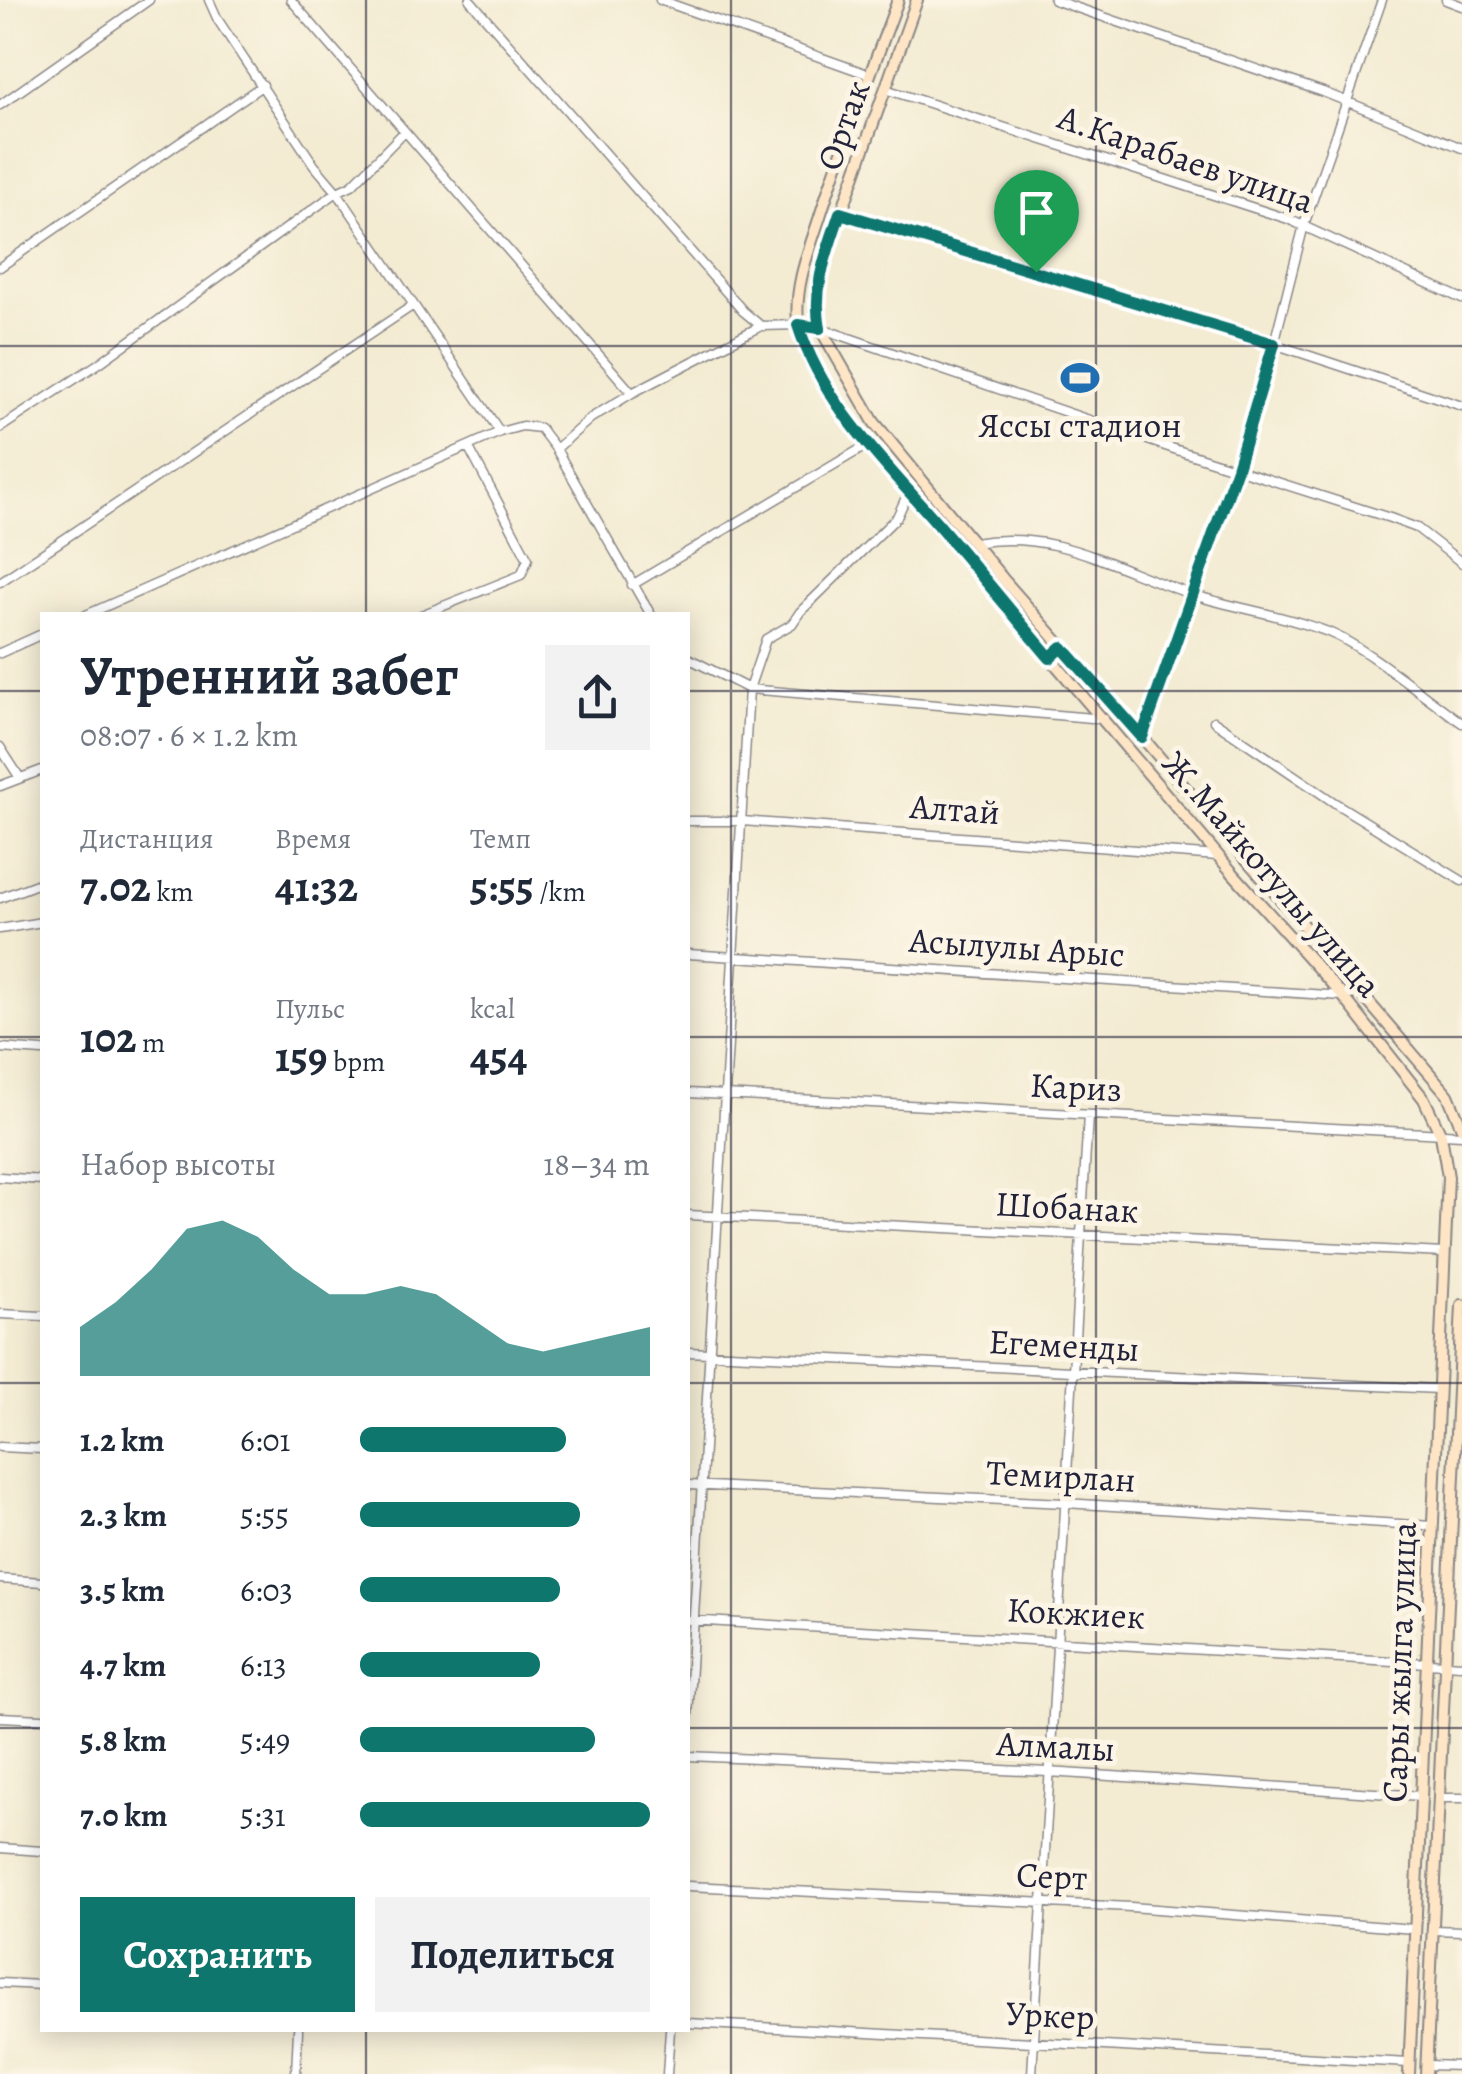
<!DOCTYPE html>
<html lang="ru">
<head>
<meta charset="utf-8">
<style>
  body { margin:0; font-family:Alegreya,serif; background:#f2f2f3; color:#1f2937; height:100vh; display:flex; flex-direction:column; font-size:38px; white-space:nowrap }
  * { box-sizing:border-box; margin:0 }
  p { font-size:32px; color:#747a83 }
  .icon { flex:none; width:55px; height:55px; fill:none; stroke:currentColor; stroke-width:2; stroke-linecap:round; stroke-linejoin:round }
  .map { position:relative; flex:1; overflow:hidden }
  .panel { position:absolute; left:40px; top:612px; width:650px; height:1420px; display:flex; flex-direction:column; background:#fff; border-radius:0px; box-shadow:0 5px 25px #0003 }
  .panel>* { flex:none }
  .pin { position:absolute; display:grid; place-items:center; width:85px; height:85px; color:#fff; margin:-102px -42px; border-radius:50% 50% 50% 0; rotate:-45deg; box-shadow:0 0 10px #0007 }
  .pin .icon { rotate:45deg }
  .round { display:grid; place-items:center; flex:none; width:105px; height:105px; border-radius:0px; background:#f2f2f3 }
  .summary { display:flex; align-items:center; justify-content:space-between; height:170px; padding:0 40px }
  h1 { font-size:55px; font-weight:700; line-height:75px }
  .stats { display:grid; grid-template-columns:repeat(3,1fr); gap:15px; height:170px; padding:10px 40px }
  .stats div { display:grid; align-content:center }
  .stats b { font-size:42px; font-weight:700 }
  .stats small { font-size:28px; font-weight:400 }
  .stats p { font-size:28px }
  .chart { height:280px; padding:20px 40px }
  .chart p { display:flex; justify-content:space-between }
  .chart svg { width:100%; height:180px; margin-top:10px; fill:#0f766e; opacity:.7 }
  .cta { display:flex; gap:20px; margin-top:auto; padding:20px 40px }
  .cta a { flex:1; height:115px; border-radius:0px; background:#0f766e; color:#fff; font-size:40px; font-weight:700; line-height:115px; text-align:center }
  .cta a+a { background:#f2f2f3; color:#1f2937 }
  ul { padding:0 40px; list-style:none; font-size:32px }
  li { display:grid; grid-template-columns:160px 120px 1fr; align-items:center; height:75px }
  li i { height:25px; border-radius:12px; background:#0f766e }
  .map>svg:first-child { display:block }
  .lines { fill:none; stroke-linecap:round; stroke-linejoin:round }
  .street-casing { stroke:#8a8686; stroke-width:11 }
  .secondary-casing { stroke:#8a8686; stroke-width:14 }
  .street { stroke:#fff; stroke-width:8 }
  .secondary { stroke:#fde5c5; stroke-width:10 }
  .route-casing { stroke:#fff; stroke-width:20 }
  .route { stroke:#0f766e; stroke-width:12 }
  .grid { fill:none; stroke:#22223b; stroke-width:2.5; stroke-opacity:0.55 }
  .labels { text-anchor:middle; stroke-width:10; stroke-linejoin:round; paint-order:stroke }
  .street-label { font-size:35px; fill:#22223b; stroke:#fcf5e5 }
  .poi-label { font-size:35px; fill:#22223b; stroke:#fcf5e5 }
</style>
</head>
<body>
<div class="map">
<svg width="1462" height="2074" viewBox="0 0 1462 2074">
  <rect width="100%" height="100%" fill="#fcf5e5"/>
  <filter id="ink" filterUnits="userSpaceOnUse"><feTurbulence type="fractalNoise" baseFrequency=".01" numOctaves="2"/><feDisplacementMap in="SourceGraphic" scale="20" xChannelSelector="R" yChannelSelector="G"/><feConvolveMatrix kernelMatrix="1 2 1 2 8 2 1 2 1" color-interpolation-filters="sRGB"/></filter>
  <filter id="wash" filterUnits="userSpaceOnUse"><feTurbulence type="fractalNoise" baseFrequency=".0048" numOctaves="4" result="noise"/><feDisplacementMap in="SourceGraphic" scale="40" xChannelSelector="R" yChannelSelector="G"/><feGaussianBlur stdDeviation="2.25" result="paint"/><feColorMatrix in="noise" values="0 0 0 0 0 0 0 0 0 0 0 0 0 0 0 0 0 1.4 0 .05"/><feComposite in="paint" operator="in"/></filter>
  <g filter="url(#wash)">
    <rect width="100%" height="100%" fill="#f3ebd2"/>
  </g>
  <g filter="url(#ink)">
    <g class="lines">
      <g class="street-casing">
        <path id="street" d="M209,0L218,20L314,165L337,192L500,432
          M291,0L632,393L761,326
          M470,0L743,311L761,326L799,325L820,328L1177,450L1390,518L1417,528L1462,563
          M660,0L870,75
          M1054,0L1323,92L1462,148
          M1446,0L1462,6
          M885,89L1288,219L1462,299
          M0,105L149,0
          M840,213L1274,344L1462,406
          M0,267L263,85
          M0,428L98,364L337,192L352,185L404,132
          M556,449L591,418L632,393
          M973,543C1058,528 1116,570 1194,595C1238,609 1285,615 1328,632C1366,647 1426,698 1462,723
          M0,582L412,306
          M632,585L869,444
          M86,615L500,432L522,426L540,428L556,449L651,615
          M421,615L521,575L528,559L469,448
          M0,653L42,634
          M688,658L749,689L1104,719
          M1214,721L1335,803L1462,881
          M1142,737L1237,468L1274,344L1304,225L1382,0
          M0,747L20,778
          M0,786L42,770
          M688,821H742L1218,856
          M0,898L42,882
          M0,929L42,922
          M688,954L1343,996
          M0,1048L42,1051
          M688,1093L1462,1135
          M0,1177L42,1180
          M688,1215L1443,1253
          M0,1314L42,1316
          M688,1352L1438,1389
          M0,1447L42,1449
          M688,1485L1065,1503L1432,1526
          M0,1579L42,1582
          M688,1620L1462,1665
          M0,1717L42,1719
          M688,1717L749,689L766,639L792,624L800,612L897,517L909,491
          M688,1756L1048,1772L1421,1796
          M1441,1798H1462
          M0,1848L42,1851
          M688,1886L1131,1907L1414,1929
          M1434,1930L1462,1931
          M0,1983L42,1985
          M688,2023L1409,2063
          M1427,2065L1462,2066
          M296,2074L298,2030
          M667,2074L670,2030
          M1032,2074L1088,1115"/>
      </g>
      <g class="secondary-casing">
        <path id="secondary" d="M898,0C872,70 845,139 822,210C811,246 794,283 798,322C803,363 832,397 856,429L1231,871L1343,996L1424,1099L1441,1135L1448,1177L1409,2074
          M917,0L820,273L816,308L820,328L874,422L1003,579L1142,737L1448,1095L1462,1128
          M1426,2074L1462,1305"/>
      </g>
      <use href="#street" class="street"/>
      <use href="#secondary" class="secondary"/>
    </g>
  </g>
  <g class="lines" filter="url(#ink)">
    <g class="route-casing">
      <path id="route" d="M840,213L1274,344L1237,468L1142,737L1062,647L1050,658C1012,613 975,567 937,523C884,462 823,404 798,325L820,328C812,287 827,252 840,213Z"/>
    </g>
    <use href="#route" class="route"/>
  </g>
  <path class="grid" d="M366,0V615M731,0V2074M1096,0V2074M0,346H1462M0,691H42M688,691H1462M0,1037H42M688,1037H1462M0,1383H42M688,1383H1462M0,1728H42M688,1728H1462M366,2030V2074"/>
  <defs>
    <g id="stadium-bare" transform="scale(3)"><path d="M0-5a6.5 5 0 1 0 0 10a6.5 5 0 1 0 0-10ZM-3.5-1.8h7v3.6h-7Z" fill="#1f6fb2" stroke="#fcf5e5" stroke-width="2.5" paint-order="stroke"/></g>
  </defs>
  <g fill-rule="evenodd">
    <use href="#stadium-bare" x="1080" y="378"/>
  </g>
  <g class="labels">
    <g class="street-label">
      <text transform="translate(843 125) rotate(-70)" y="12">Ортак</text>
      <text transform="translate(1186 159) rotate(19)" y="12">А.Карабаев улица</text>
      <text transform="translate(955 809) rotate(4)" y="12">Алтай</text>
      <text transform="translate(1272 874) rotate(49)" y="12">Ж.Майкотулы улица</text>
      <text transform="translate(1017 947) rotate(4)" y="12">Асылулы Арыс</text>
      <text transform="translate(1076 1087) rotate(3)" y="12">Кариз</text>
      <text transform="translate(1067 1207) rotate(3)" y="12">Шобанак</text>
      <text transform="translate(1064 1345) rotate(3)" y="12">Егеменды</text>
      <text transform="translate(1061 1476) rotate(3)" y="12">Темирлан</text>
      <text transform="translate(1076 1613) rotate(3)" y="12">Кокжиек</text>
      <text transform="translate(1399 1662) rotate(-88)" y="12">Сары жылга улица</text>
      <text transform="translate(1056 1746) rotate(3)" y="12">Алмалы</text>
      <text transform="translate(1052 1876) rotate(3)" y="12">Серт</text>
      <text transform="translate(1050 2015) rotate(3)" y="12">Уркер</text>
    </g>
    <g class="poi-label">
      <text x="1080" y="437">Яссы стадион</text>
    </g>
  </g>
</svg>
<div class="pin" style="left:1036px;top:272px;background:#1e9e55"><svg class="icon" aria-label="arrive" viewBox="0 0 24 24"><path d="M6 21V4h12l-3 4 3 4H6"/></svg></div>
<section class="panel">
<div class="summary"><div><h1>Утренний забег</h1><p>08:07 · 6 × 1.2 km</p></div><a class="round"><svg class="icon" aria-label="share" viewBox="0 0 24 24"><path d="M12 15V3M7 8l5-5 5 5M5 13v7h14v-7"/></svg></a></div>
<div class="stats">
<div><p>Дистанция</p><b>7.02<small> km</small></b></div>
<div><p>Время</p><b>41:32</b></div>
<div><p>Темп</p><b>5:55<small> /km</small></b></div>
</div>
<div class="stats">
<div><b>102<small> m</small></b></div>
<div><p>Пульс</p><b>159<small> bpm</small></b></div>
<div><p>kcal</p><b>454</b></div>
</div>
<div class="chart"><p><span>Набор высоты</span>18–34 m</p>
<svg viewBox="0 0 160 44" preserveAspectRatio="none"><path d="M0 44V32L10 26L20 18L30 8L40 6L50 10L60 18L70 24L80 24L90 22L100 24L110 30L120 36L130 38L140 36L150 34L160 32V44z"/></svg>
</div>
<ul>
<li><b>1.2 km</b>6:01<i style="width:71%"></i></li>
<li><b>2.3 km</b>5:55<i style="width:76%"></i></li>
<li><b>3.5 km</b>6:03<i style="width:69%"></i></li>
<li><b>4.7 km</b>6:13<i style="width:62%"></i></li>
<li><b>5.8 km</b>5:49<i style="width:81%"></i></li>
<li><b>7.0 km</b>5:31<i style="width:100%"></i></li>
</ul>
<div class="cta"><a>Сохранить</a><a>Поделиться</a></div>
</section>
</div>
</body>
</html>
